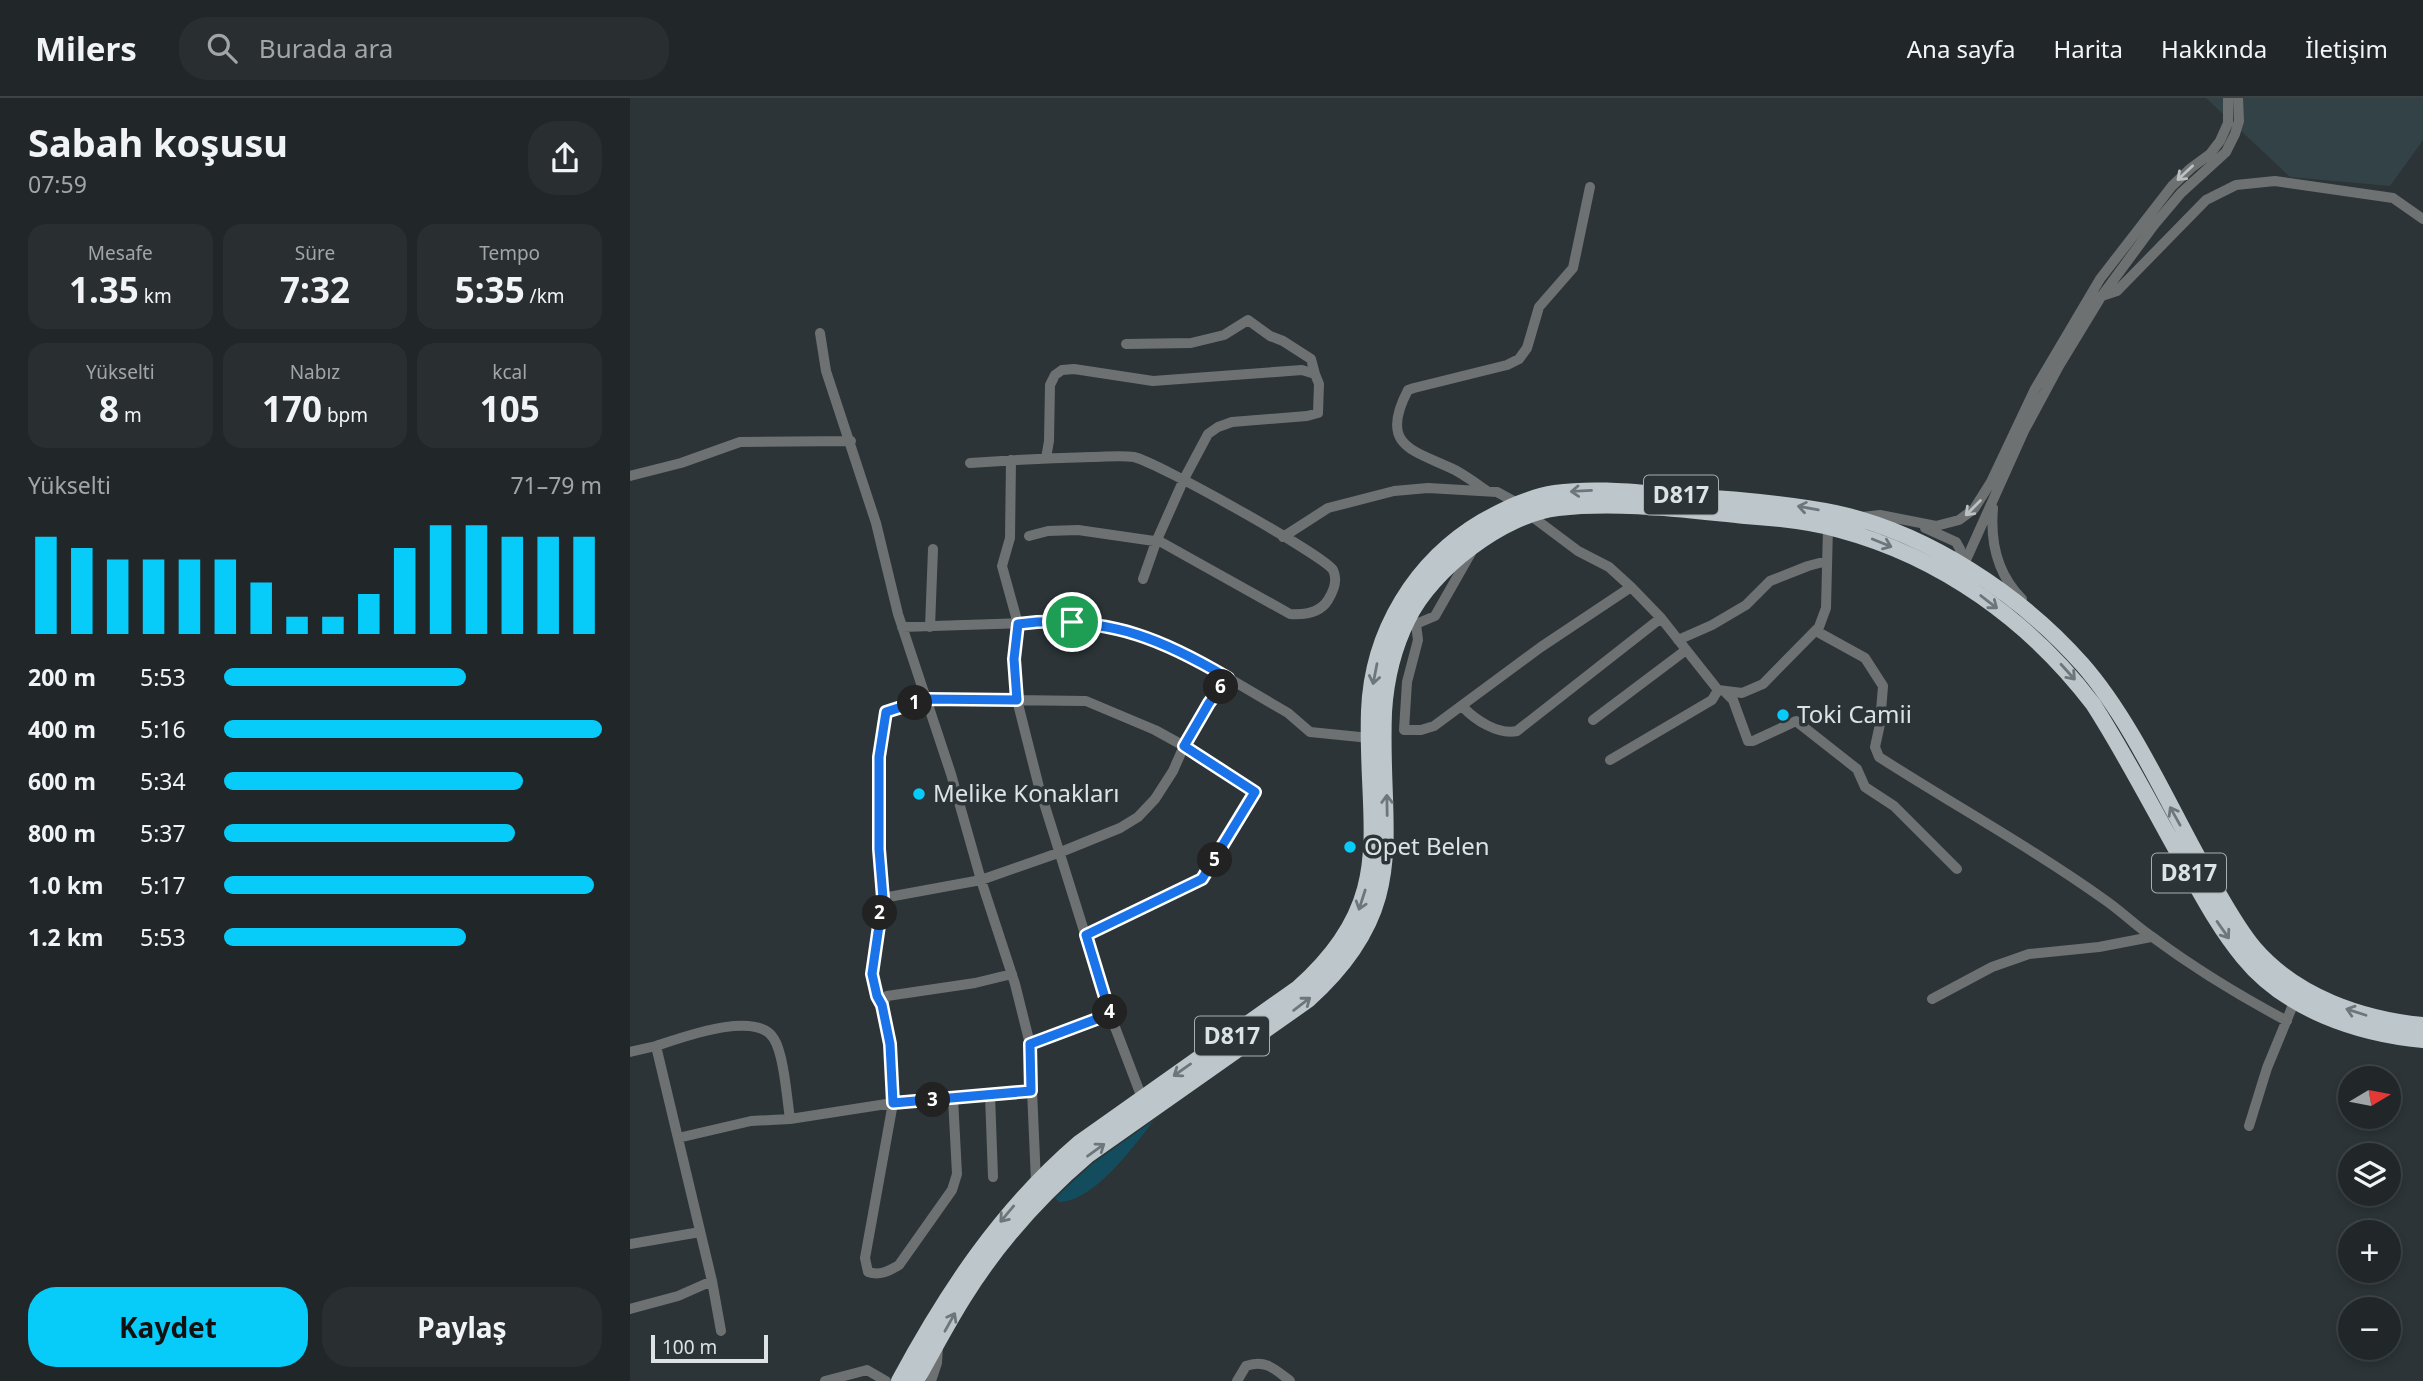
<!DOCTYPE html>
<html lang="tr">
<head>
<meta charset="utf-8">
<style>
  body { margin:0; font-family:"Noto Sans",sans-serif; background:#292f31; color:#f1f3f6; height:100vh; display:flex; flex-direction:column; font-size:26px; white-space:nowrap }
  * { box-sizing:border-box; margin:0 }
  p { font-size:23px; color:#a2a5a8 }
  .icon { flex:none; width:38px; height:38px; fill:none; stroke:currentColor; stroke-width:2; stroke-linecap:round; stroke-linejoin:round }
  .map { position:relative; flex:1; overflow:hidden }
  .panel { display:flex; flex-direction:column; background:#212729; width:630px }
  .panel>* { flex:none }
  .needle { width:46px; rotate:80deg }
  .buttons { position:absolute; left:1708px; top:968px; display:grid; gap:14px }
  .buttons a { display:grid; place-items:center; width:63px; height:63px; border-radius:50%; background:#212729; box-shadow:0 4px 10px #0003,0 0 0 2px #3e4446; font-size:35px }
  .scale { position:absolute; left:21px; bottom:18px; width:117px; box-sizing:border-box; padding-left:7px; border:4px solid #dde2e4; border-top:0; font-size:19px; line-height:24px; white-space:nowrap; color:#dde2e4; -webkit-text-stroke:5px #2c3437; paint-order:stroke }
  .pin { position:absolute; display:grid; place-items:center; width:60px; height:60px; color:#fff; margin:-30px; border:4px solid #fff; border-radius:50%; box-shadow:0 2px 7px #0007 }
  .km { position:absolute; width:35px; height:35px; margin:-18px; border-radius:50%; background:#222; color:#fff; font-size:19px; line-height:35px; text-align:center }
  .round { display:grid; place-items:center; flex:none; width:74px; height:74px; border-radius:28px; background:#292f31 }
  .overview { display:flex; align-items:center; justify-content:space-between; height:119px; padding:0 28px }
  h1 { font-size:38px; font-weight:700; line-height:52px }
  .figures { display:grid; grid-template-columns:repeat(3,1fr); gap:10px; height:119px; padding:7px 28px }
  .figures div { display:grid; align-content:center; border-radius:18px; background:#292f31; text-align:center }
  .figures b { font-size:35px; font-weight:700 }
  .figures small { font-size:19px; font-weight:400 }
  .figures p { font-size:19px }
  .chart { height:196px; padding:14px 28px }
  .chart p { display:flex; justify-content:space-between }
  .chart svg { width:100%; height:126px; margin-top:7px; stroke:#07cbf9; stroke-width:6 }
  .button { display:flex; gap:14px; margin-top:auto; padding:14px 28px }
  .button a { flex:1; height:80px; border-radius:28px; background:#07cbf9; color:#111; font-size:28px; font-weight:700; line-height:80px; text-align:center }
  .button a+a { background:#292f31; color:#f1f3f6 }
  ul { padding:0 28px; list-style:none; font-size:23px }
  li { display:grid; grid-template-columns:112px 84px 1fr; align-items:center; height:52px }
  li i { height:18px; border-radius:9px; background:#07cbf9 }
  header { display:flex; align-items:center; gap:42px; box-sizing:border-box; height:98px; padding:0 35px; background:#212729; border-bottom:2px solid #3e4446 }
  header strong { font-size:33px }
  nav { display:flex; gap:38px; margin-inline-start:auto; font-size:24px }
  .search { width:490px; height:63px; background:#292f31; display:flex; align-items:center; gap:18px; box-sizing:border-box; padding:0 24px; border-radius:28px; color:#a2a5a8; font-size:26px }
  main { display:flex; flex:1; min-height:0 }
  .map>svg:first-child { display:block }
  .built { fill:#334247 }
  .green { fill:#124c5d }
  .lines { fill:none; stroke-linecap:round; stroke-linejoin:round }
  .minor { stroke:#6d7172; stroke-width:10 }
  .highway { stroke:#bdc7cb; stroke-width:16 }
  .oneway { stroke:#bbc0c2 }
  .oneway2 { stroke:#6d767a }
  .route-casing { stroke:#fff; stroke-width:14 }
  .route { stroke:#1a73e8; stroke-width:9 }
  .poi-dot { fill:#07cbf9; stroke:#2c3437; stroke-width:2.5 }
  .labels { text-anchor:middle; stroke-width:7; stroke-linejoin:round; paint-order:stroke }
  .shield { fill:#2c3437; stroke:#a8aeb0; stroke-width:2 }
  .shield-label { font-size:23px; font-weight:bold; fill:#dde2e4 }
  .poi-label { font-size:24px; fill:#dde2e4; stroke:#2c3437; text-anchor:start }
</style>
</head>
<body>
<header>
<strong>Milers</strong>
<div class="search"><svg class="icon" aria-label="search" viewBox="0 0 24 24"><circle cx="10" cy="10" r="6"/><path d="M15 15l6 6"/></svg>Burada ara</div>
<nav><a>Ana sayfa</a><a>Harita</a><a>Hakkında</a><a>İletişim</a></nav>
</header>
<main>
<section class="panel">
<div class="overview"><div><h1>Sabah koşusu</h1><p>07:59</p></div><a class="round"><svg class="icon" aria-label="share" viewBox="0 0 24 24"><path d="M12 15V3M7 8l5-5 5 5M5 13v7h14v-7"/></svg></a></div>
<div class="figures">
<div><p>Mesafe</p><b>1.35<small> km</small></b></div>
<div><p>Süre</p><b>7:32</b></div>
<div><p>Tempo</p><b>5:35<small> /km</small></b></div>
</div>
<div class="figures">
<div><p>Yükselti</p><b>8<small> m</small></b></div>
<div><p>Nabız</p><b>170<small> bpm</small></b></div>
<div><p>kcal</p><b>105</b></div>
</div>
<div class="chart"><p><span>Yükselti</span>71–79 m</p>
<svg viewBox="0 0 160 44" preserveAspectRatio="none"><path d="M5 44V10M15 44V14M25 44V18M35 44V18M45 44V18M55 44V18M65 44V26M75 44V38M85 44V38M95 44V30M105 44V14M115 44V6M125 44V6M135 44V10M145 44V10M155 44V10"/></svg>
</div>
<ul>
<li><b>200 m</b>5:53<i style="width:64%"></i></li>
<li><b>400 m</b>5:16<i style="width:100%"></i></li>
<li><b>600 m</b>5:34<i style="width:79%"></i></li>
<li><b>800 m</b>5:37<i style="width:77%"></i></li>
<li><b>1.0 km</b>5:17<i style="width:98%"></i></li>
<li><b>1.2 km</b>5:53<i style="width:64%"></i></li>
</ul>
<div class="button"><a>Kaydet</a><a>Paylaş</a></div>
</section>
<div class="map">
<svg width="1793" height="1283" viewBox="0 0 1793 1283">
  <rect width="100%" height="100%" fill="#2c3437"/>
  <path class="built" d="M1576,0H1793V42L1760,88L1660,79Z"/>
  <path class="green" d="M524,1022C505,1047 464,1104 429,1104L425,1100L462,1066Z"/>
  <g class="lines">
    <path class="minor" d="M1469,199L1487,193L1576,102L1606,87L1645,83L1763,100L1793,121
      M190,235L196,273L246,425L268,516L321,676L351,782L385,886L400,946L406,1084
      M496,246L561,245L594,237L618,222L640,238L653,243L681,261L685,276
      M416,360L419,343L420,287L425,277L432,272L444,271L523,283L672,272L685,276L689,286L688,315L677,318L602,324L588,329L578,336L554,381L526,444L513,481
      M381,362L380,440L372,468L388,526L384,560L387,602L409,689L480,916L512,1000
      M340,365C380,362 421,360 462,359C475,359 491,357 504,359C527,364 693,457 703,472C708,482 703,494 698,502C690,515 674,517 660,516L531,444L448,432L418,433L399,438
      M0,378L51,365L110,344L221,343
      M857,393C847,386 836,378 825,372C784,352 748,349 778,292L784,290L877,267L889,261L897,250L909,209L943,170L960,89
      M1363,410C1360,445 1367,476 1392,501
      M900,417L948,453L979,469L1001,489
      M1232,419L1250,417L1306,428L1329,422L1344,411L1361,384L1405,291L1470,181L1542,88L1561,70L1580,56L1590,43L1598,25V0
      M1295,430L1326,444L1330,451L1329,465
      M653,439L698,410L764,393L798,390L867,394L889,406
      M1327,482L1394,333L1429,268L1471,199L1524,127L1551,95L1596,54L1605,36L1609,23L1608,0
      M776,518L786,526L788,542L777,584L774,632H791L804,628L911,549L1001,489L1031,520L1088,592L1112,595L1133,586L1189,529L1196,510L1198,429
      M786,526L805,518L842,453
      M272,529L426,524L458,525L495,531L527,542L566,561L658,615L680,634L740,640
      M300,529L303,451
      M1186,533L1235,560L1253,588L1250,626L1245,649L1249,659C1324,707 1402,750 1475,802C1491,813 1505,827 1521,838C1564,870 1610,898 1657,923
      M1048,542L1082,527L1116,507L1140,483L1178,468L1197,463
      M1095,594L1103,602L1118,643H1123L1166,623L1227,671L1235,689L1264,708L1327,771
      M833,609C845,622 868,637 887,633L1031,520
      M963,622L1056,552
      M980,662L1082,602L1088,592
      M253,800L351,782L431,754L490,730L508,719L525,701L543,673L554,648L579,605L598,580
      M1302,901L1362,869L1399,856L1469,849L1521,839
      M252,907C231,872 253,834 253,797C251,750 245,703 249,657C251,643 254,628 256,614L296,601L456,603L525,632L554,648L625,694L571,781L562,787L456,837
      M400,946L480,916
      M26,948C51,940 127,911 144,941C154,957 157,1001 160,1021
      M0,954L26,948L82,1183L91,1233
      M360,997L363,1079
      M323,1000L327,1076L322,1092L269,1167C259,1173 250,1178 238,1174L235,1160L263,1005L260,946L252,907L257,898L345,885L382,876
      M1619,1028L1637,970L1665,902
      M48,1040L121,1023L160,1021L263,1005L401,993
      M0,1146L70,1134
      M0,1211L48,1198L82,1183
      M195,1283L237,1272L256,1283
      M301,1283L307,1265L308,1248
      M607,1283L616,1268C635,1261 645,1271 660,1283"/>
    <path class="highway" d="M269,1283C317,1194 371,1112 449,1045L668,890C770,800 735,730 739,613C742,534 785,463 853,423C875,411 899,399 925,395C967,389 1011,395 1053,398C1105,401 1156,405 1206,415C1297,435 1390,496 1452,566C1503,624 1540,711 1579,779C1593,803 1607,830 1625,851C1667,899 1732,921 1793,927
      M286,1283C302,1255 317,1226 334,1199C367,1146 411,1097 458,1057L678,902C784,807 749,736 754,614C756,582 764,549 778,521C801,472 874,416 928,410C989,403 1054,412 1115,418C1146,420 1179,423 1210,432C1311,459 1400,523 1463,606C1494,654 1520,705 1548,755C1568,790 1587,828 1613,859C1656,912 1728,936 1793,942"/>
  </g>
  <defs><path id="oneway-shaft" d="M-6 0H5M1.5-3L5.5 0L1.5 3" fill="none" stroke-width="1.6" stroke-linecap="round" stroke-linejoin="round" transform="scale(1.75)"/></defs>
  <g class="oneway">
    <use href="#oneway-shaft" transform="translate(1555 75) rotate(137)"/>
    <use href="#oneway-shaft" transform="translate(1343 410) rotate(135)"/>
  </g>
  <g class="oneway2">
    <use href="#oneway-shaft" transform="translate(951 393) rotate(177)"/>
    <use href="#oneway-shaft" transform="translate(1178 410) rotate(-170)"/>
    <use href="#oneway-shaft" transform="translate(1252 445) rotate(22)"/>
    <use href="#oneway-shaft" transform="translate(1359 504) rotate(38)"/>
    <use href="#oneway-shaft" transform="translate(1438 574) rotate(48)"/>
    <use href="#oneway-shaft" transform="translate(745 576) rotate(101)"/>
    <use href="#oneway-shaft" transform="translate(757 707) rotate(-91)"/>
    <use href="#oneway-shaft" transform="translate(1545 718) rotate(-119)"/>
    <use href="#oneway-shaft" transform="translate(732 802) rotate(108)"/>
    <use href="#oneway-shaft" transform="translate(1593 832) rotate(55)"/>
    <use href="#oneway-shaft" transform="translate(672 906) rotate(-37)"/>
    <use href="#oneway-shaft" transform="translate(1726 914) rotate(-162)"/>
    <use href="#oneway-shaft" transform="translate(552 972) rotate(145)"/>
    <use href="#oneway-shaft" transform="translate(466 1052) rotate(-36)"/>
    <use href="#oneway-shaft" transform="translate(377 1116) rotate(130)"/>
    <use href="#oneway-shaft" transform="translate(320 1224) rotate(-61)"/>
  </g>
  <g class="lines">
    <g class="route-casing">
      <path id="route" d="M407,524C485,522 532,541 598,580L579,605L554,648L625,694L572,781L456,837L480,916L400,946L401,993L263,1005L260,946L252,907L247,898L242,876L253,800L249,751V659L256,614L296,601L387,602L384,561L388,526Z"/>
    </g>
    <use href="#route" class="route"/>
  </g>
  <g class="poi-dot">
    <circle cx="1153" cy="617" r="7"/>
    <circle cx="289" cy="696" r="7"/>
    <circle cx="720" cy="749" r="7"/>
  </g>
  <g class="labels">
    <g class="shield">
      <rect x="1014" y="377.5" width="74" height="39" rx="5"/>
      <rect x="1522" y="755.5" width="74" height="39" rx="5"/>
      <rect x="565" y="918.5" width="74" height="39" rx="5"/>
    </g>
    <g class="shield-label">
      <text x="1051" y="405">D817</text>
      <text x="1559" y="783">D817</text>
      <text x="602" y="946">D817</text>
    </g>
    <g class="poi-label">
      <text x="1167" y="625">Toki Camii</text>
      <text x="303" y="704">Melike Konakları</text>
      <text x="734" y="757">Opet Belen</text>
    </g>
  </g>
</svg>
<div class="buttons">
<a><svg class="needle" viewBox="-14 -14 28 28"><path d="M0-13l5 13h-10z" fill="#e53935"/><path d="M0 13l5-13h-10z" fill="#a2a5a8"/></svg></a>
<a><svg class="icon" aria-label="layers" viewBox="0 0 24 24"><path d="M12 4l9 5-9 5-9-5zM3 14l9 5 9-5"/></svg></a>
<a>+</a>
<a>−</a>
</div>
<div class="scale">100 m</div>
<div class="pin" style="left:442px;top:524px;background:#1e9e55"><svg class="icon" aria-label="arrive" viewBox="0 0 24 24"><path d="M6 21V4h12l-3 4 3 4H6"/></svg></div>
<b class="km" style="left:285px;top:605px">1</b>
<b class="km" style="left:250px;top:815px">2</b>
<b class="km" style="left:303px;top:1002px">3</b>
<b class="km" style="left:480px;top:914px">4</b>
<b class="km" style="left:585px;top:762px">5</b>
<b class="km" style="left:591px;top:589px">6</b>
</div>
</main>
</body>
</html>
